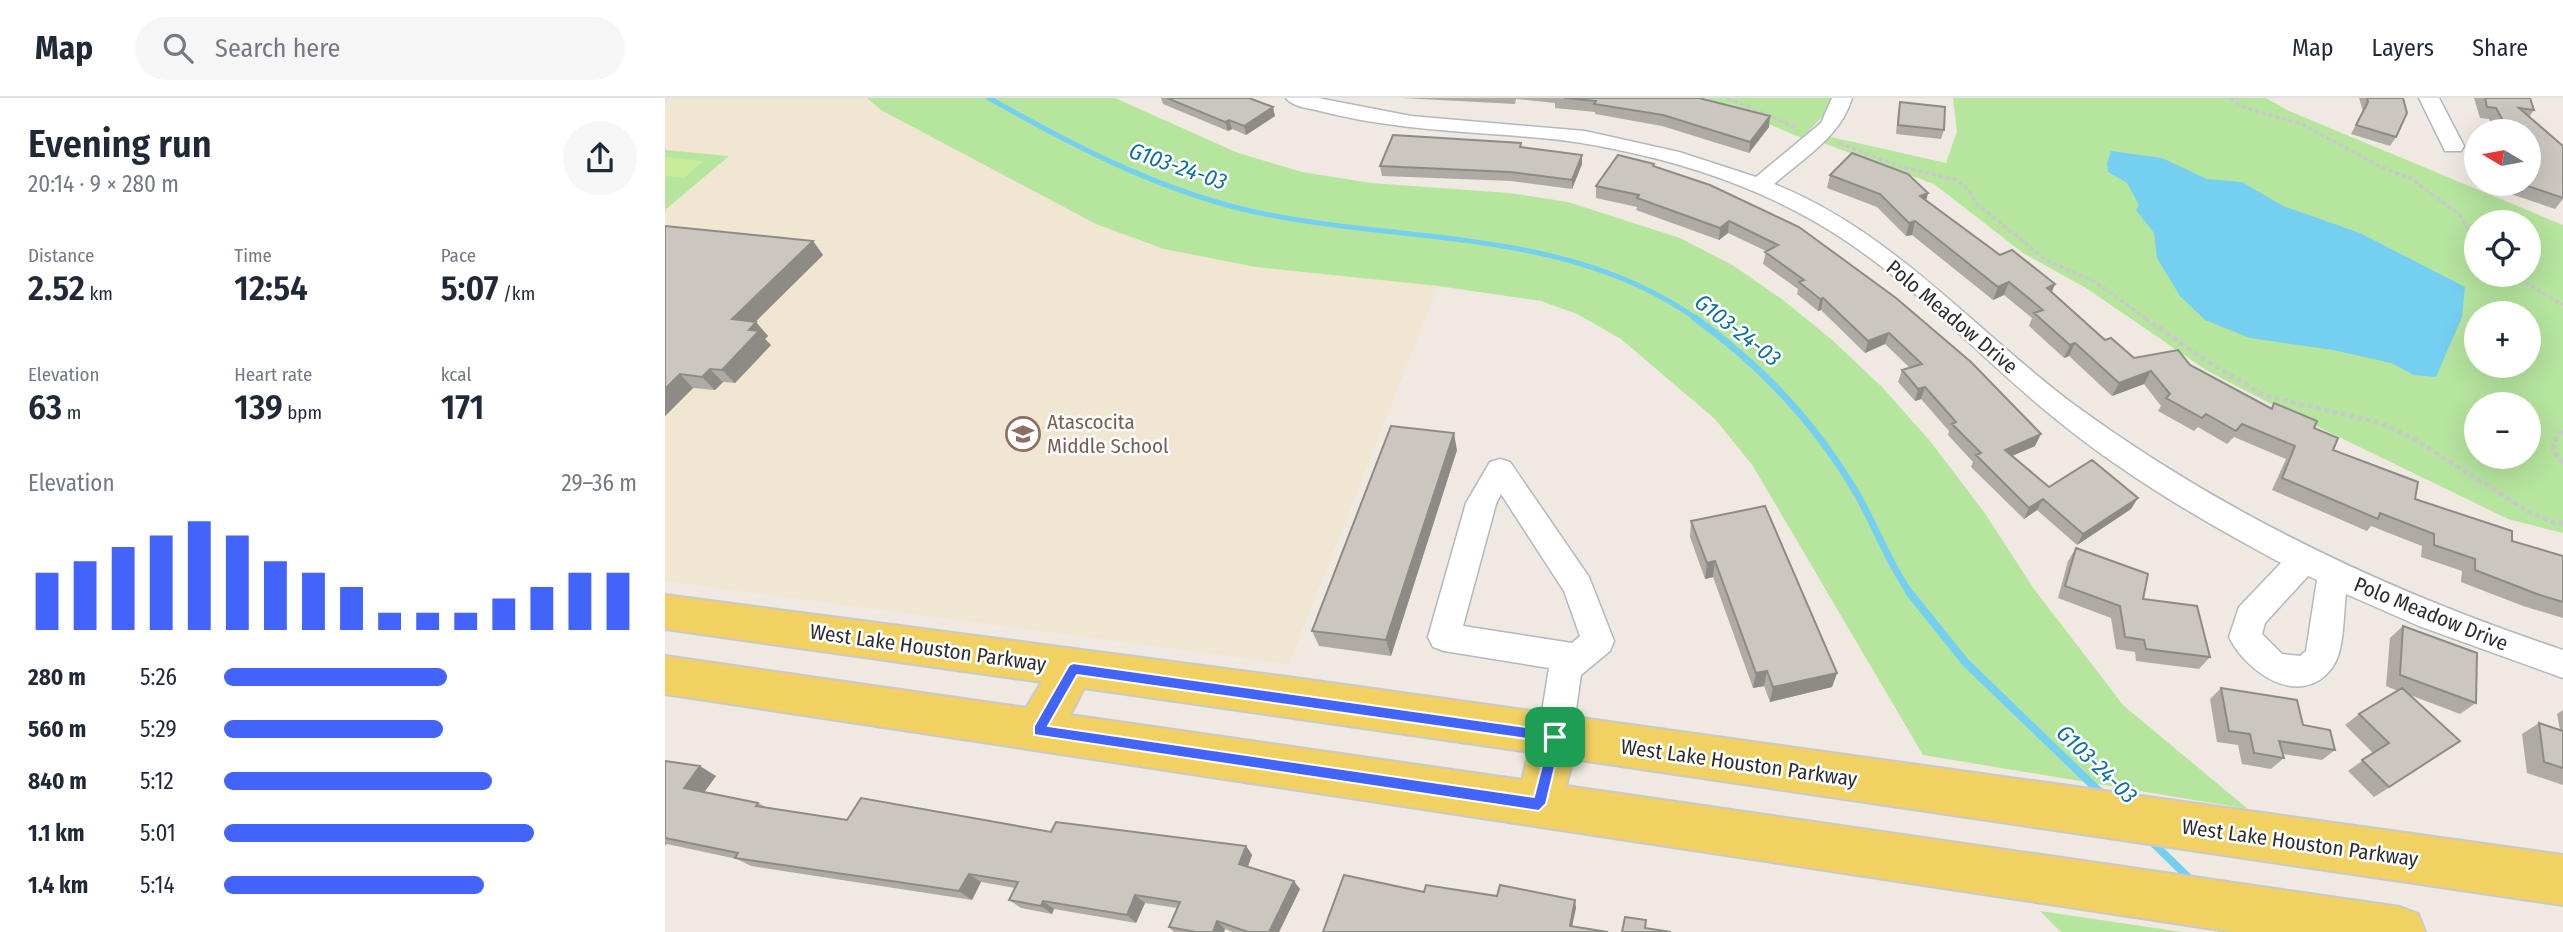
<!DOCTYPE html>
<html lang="en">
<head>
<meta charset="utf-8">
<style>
  body { margin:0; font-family:"Fira Sans Condensed",sans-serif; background:#f6f6f7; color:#1f2937; height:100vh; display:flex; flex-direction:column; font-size:26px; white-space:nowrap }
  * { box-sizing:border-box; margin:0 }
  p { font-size:23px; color:#747a83 }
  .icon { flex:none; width:38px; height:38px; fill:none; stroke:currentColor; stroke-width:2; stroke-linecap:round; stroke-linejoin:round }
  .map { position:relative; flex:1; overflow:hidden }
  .sheet { display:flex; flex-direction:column; background:#fff; width:665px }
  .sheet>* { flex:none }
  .needle { width:46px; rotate:280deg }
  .buttons { position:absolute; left:1799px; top:21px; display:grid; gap:14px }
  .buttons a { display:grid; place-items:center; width:77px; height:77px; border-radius:50%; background:#fff; box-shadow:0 7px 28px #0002; font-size:35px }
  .pin { position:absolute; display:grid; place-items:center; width:60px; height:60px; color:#fff; margin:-30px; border-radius:14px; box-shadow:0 4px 10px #0006 }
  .round { display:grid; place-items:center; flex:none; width:74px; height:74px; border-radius:37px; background:#f6f6f7 }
  .overview { display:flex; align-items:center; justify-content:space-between; height:119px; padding:0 28px }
  h1 { font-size:38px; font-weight:600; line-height:52px }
  .stats { display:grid; grid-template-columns:repeat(3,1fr); gap:10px; height:119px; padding:7px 28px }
  .stats div { display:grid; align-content:center }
  .stats b { font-size:35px; font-weight:600 }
  .stats small { font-size:19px; font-weight:400 }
  .stats p { font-size:19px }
  .chart { height:196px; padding:14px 28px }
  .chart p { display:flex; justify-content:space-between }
  .chart svg { width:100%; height:126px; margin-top:7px; stroke:#4264fb; stroke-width:6 }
  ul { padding:0 28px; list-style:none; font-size:23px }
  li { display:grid; grid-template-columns:112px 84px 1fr; align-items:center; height:52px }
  li i { height:18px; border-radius:9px; background:#4264fb }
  header { display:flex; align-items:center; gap:42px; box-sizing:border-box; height:98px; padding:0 35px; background:#fff; border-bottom:2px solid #e0e1e3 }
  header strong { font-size:33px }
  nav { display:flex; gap:38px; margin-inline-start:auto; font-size:24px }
  .search { width:490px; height:63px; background:#f6f6f7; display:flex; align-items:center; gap:18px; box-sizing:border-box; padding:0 24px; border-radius:38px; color:#747a83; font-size:26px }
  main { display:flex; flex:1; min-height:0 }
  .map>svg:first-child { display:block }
  .education { fill:#f0e6d1 }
  .green { fill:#b6e59e; fill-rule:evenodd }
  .pitch { fill:#c9ec9a }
  .water { fill:#75cff0 }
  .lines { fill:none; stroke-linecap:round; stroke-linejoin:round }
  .stream-far2 { stroke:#75cff0; stroke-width:5 }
  .stream-far1 { stroke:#75cff0; stroke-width:7 }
  .stream { stroke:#75cff0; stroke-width:8 }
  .minor-casing { stroke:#b4b7c1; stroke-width:3 }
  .major-casing { stroke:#c9c9c9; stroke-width:4 }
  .path-far1 { stroke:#c9c9c9; stroke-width:3.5; stroke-dasharray:4.5 2.5; stroke-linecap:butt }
  .path { stroke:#c9c9c9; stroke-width:4.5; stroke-dasharray:5 3.5; stroke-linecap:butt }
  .minor { fill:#fff; fill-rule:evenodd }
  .major { fill:#f2d163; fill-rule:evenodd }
  .wall { fill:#afaba4 }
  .shaded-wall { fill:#8e8b86 }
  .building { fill:#cbc7bf; stroke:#8e8b86; stroke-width:2 }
  .route { fill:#4264fb; stroke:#fff; stroke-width:2; fill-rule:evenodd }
  .labels { text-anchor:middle; stroke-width:5; stroke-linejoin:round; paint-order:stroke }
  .street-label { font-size:21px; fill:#2e2e2e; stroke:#fff }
  .education-label { font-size:21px; fill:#785e54; stroke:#fff; text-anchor:start }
  .water-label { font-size:23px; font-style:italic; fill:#0d6fa3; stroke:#fff }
</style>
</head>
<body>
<header>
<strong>Map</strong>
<div class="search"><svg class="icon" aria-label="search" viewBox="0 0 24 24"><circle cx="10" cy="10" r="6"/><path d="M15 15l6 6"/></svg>Search here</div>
<nav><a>Map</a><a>Layers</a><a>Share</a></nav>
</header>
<main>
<section class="sheet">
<div class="overview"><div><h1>Evening run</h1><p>20:14 · 9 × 280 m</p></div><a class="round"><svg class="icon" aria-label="share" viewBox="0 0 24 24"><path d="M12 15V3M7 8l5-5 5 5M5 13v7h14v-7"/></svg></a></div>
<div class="stats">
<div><p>Distance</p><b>2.52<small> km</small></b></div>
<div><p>Time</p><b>12:54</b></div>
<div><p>Pace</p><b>5:07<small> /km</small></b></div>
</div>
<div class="stats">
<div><p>Elevation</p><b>63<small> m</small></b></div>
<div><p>Heart rate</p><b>139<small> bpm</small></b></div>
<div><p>kcal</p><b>171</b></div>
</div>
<div class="chart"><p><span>Elevation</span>29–36 m</p>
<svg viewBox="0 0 160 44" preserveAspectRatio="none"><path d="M5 44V24M15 44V20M25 44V15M35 44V11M45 44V6M55 44V11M65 44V20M75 44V24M85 44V29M95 44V38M105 44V38M115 44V38M125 44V33M135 44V29M145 44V24M155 44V24"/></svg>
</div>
<ul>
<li><b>280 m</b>5:26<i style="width:54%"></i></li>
<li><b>560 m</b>5:29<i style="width:53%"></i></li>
<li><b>840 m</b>5:12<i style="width:65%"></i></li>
<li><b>1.1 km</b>5:01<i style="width:75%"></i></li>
<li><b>1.4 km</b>5:14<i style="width:63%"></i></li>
</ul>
</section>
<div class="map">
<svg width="1898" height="834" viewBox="0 0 1898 834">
  <rect width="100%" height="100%" fill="#efe9e1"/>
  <path class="education" d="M0,0H202L216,12L499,151L591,169L773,188L624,566L0,483Z"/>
  <path class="green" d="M202,0H450L573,55L637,74L706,85L844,95L903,104L1015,140L1069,168L1118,202L1166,241L1217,289L1265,343L1319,414L1369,491L1458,607L1583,711L1258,657L1088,368L1050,321L956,241L912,216L876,203L773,188L591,169L499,151L431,126L216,12Z
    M1041,0H1166L1158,18L1137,40Z
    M1288,0H1601L1624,13L1898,127V435L1843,421L1606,306L1541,272L1421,190L1358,155L1269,86L1158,45L1166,39L1281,65L1292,33ZM1811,124H1864V177H1811ZM1811,215H1864V268H1811ZM1811,306H1864V359H1811Z
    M0,52L64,58L0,112Z
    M1375,813L1517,834H1396Z"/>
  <path class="pitch" d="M0,59L39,63L19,80L0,78Z"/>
  <path class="water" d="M1446,53L1497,60L1542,81L1577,84L1618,108L1695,135L1800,189L1797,219L1771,279L1749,277L1726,265L1668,252L1585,240L1540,222L1515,198L1492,160L1489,135L1471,112L1474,107L1462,85L1443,74L1442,65Z"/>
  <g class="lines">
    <path class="stream-far2" d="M324,0C409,48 495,93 590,114C739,146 904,129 1033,222"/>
    <path class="stream-far1" d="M1030,220C1096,267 1151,326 1192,396C1211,429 1223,464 1245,495"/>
    <path class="stream" d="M1244,494L1301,565L1439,698
      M1483,740L1527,783"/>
    <g class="minor-casing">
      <path id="minor" d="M621,0H653L746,18L920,33L1014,54L1091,79L1156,25L1167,0H1187C1176,38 1139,60 1109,86C1229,134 1310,233 1411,308C1560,417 1724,494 1898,552V580L1754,528L1681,496C1678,517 1680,553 1667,570C1635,612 1581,574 1564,539L1574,509L1616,465C1536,422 1457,376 1387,318C1318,262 1258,195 1184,145C1114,97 1033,68 949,51C925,46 901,42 876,40C800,33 726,32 651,12C641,10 627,8 621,0ZM1643,478L1652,482L1641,553L1635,558L1617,556L1597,536L1600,525Z
        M1754,0H1774L1799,48L1796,53H1780Z
        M835,361L845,364L924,479L949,543L945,553L916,577L907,639L902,650L890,655L878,650L873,639L884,570L779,553L768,549L763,539L801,405L825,364ZM836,396L899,493L915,538L907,545L798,528L831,406Z"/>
    </g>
    <g class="major-casing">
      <path id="major" d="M0,497L630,580L1898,757V807L908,661L901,688L1735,809L1753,816L1760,834H1568L0,596V558L361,610L377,584L0,531ZM419,590L864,654L857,682L405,617Z"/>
    </g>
    <path class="path-far1" d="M1062,0L1132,30
      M1565,0L1581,10L1637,26L1718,70L1745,80L1795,117L1811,146
      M1174,45L1233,68L1291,82L1303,91L1312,106L1381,162L1430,184L1483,222
      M1848,177L1898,207"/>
    <path class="path" d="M1480,220L1537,260L1600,298L1716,325L1749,341L1864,414L1890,425H1898
      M1898,333L1892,338L1888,351L1898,365"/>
    <use href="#minor" class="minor"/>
    <use href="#major" class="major"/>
  </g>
  <path class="wall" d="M496,0H584L610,18L581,37L567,31L563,33L498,6Z
    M737,0H1034L1104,29L1084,55L997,28L930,16V14L890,10V5L851,1L850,6Z
    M1694,0H1738L1731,39L1725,48L1686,36L1698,13Z
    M1809,0H1865L1869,12L1864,19L1898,48V101L1890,111L1840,94L1844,86H1864V33H1830L1824,21L1815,20Z
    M1235,4L1279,32L1276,41L1231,36L1233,13Z
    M917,66L907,91L846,83L717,78L715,68Z
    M989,69L1045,87L1370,348L1347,358L1384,389L1466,411L1412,447L1372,412L1359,421L1306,369L1308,364L1283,337L1284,333L1256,301L1250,303L1233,284L1237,272L1245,270L1220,246L1200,255L1156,212L1153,213L1132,196L1133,191L1098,166L1101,153L1063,135L1054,142L971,112L972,109L931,100V88Z
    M1165,77L1261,103L1335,157L1390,186L1387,194L1440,242L1469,260L1525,267L1606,311L1609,305L1649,330L1668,352L1750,401L1847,443L1898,458V520L1858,508L1796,484L1797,473L1756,459L1757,448L1706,428L1702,433L1607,392L1621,361L1569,339L1562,346L1533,329L1529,333L1493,313L1496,308L1479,286L1447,298L1404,258L1399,260L1364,228L1367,220L1339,197L1328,202L1247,137L1241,138L1212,109L1162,90Z
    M0,128L148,143L158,157L90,224L103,238L100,241L106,247L70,285L58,284L50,292L28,290L0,318Z
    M792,352L726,558L654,548L647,533Z
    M1026,423L1172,575L1167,589L1105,604L1099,588L1088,590L1048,479L1040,481L1025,439Z
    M1411,450L1478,501L1545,559L1534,571L1471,563L1470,554L1451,551L1446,520L1393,500L1403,463Z
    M1738,528L1811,605L1795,616L1745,597L1795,643L1709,699L1683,673L1708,655L1680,627L1694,616L1733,593L1721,588L1725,540Z
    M1556,590L1638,627L1670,652L1657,662L1618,656L1619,660L1606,671L1577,666L1573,647L1552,644L1545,601Z
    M1898,612V687L1862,675L1857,636L1874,625L1895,632L1892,616Z
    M0,663L51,678L39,694L93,705L101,709L182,722L386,734L581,748L587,757L583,768L635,791L614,834H568L560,831L559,834H509L504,829L512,810L480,805L471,825L389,811L387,816L356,810L344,802L350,790L316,784L307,802L86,768L72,761L2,746L0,748Z"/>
  <path class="shaded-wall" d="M608,9L610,18L581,37L579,28Z
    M1105,18L1104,29L1084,55L1085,44Z
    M564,22L567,31L563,33L560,24Z
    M917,57V66L907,91V82Z
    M1263,95L1260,108L1255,98Z
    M1064,123L1063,135L1054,142L1055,130Z
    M1250,123L1247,137L1241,138L1244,125Z
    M148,143L158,157L79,235L67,221Z
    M1344,184L1339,197L1328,202L1333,189Z
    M1390,186L1384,199L1382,190Z
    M1158,200L1156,212L1153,213L1155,201Z
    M91,224L103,238L100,241L106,247L70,285L57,272L84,232Z
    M1224,235L1220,246L1200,255L1203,243Z
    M1410,245L1404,258L1399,260L1405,247Z
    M45,271L58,284L50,292L37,279Z
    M1486,273L1479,286L1447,298L1454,285Z
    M15,276L28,290L0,318V291Z
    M1260,289L1256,301L1250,303L1253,291Z
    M789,335L792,352L726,558L721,542Z
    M1376,336L1370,348L1335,363L1340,352Z
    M1473,400L1466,411L1412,447L1418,436Z
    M1378,401L1372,412L1359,421L1364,410Z
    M1050,463L1048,479L1040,481L1042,465Z
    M1102,573L1099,588L1088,590L1091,575Z
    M1172,575L1167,589L1105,604L1108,589Z
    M1795,643L1779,654L1709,699L1724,689Z
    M35,668L51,678L35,700L19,690Z
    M581,748L587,757L581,774L574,766Z
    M304,776L316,784L307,802L294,793Z
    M629,783L635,791L614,834H604Z
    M470,797L480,805L471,825L462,817Z
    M910,802L911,810L906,834L905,828Z
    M378,803L389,811L387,816L376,808Z
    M552,823L560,831L559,834H548Z"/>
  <path class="building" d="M502,0H584L608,9L579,28L564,22L560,24Z
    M899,0H1034L1105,18L1085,44L998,17L929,6L931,3Z
    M1702,0H1738L1742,15L1731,39L1691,27L1703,4Z
    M1820,0H1865L1869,12L1854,10L1898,48V100L1857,86H1864V54L1866,49L1864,47V33H1849L1838,23L1831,10L1822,9Z
    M1235,4L1280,9L1279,32L1233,27Z
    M728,37L856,45L855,49L917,57L907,82L845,74L715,68Z
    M1187,55L1243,76L1263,95L1255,98L1335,157L1347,152L1390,186L1382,190L1440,242L1446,240L1469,260L1513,252L1525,267L1607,311L1609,305L1652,323L1649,330L1673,340L1668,352L1753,384L1750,401L1847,433V443L1898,458V504L1872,496L1810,472V461L1769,447V436L1715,415L1713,421L1617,380L1630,348L1577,326L1571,333L1541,316L1537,320L1501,300L1505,296L1486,273L1454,285L1410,245L1405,247L1369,215L1378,212L1344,184L1333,189L1250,123L1244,125L1215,96L1165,77Z
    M953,57L989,66L988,68L1045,87L1134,129L1231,200L1306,264L1376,336L1340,352L1384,389L1427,362L1473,400L1418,436L1378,401L1364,410L1311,357L1316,355L1287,326L1291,324L1260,289L1253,291L1237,272L1257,266L1224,235L1203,243L1158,200L1155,201L1134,184L1139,182L1100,154L1113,147L1064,123L1055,130L972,100L974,97L931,88Z
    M0,128L148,143L67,221L91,224L84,232L94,233L57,272L45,271L37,279L15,276L0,291Z
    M726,328L789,335L721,542L647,533Z
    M1100,408L1172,575L1108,589L1102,573L1091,575L1050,463L1042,465L1026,423Z
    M1411,450L1483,476L1478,501L1532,508L1545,559L1481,551L1479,542L1460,539L1455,508L1400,488Z
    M1738,528L1812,555L1811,605L1735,577Z
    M1556,590L1632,602L1638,627L1665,632L1670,652L1614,643L1619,660L1589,655L1585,636L1564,633Z
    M1737,590L1795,643L1724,689L1697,662L1724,645L1694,616Z
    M1874,625L1898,633V670L1879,664Z
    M0,663L35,668L19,690L93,705L91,708L182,722L196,700L386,734L391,724L581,748L574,766L629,783L604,834H583L552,823L548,834H531L504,829L515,804L470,797L462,817L378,803L376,808L344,802L353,784L304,776L294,793L70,760L73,755L0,740Z
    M679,777L759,794L761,787L832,798L835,787L910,802L905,828L943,834H658Z
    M960,819L981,822L980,830L1006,834H957Z"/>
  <path class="route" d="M408,565L890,633L897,639L881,706L874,713L369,637V628L404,567ZM412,577L883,644L869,699L383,628Z"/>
  <defs>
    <g id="school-ring" transform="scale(1.75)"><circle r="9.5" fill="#fff" stroke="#8d6e63" stroke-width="1.5"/><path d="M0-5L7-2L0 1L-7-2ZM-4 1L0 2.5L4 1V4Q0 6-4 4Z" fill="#8d6e63"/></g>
  </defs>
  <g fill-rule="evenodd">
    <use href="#school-ring" x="358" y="336"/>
  </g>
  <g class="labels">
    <g class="street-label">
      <text transform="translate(1287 219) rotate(40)" y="7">Polo Meadow Drive</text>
      <text transform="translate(1766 516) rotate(22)" y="7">Polo Meadow Drive</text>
      <text transform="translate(263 550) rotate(8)" y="7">West Lake Houston Parkway</text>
      <text transform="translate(1074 665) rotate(8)" y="7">West Lake Houston Parkway</text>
      <text transform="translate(1635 745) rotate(8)" y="7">West Lake Houston Parkway</text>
    </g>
    <g class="education-label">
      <text x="382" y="331">Atascocita<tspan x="382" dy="24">Middle School</tspan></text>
    </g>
    <g class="water-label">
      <text transform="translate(513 68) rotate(19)" y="8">G103-24-03</text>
      <text transform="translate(1073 232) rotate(38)" y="8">G103-24-03</text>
      <text transform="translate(1432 666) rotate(44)" y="8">G103-24-03</text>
    </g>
  </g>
</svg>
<div class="buttons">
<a><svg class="needle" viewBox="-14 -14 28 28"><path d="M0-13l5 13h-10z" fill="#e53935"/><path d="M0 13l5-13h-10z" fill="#747a83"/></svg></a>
<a><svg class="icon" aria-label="locate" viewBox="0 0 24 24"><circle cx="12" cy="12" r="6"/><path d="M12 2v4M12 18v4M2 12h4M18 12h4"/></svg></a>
<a>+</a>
<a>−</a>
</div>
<div class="pin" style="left:890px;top:639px;background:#1e9e55"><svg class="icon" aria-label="arrive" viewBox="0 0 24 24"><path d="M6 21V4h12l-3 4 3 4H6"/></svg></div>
</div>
</main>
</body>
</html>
